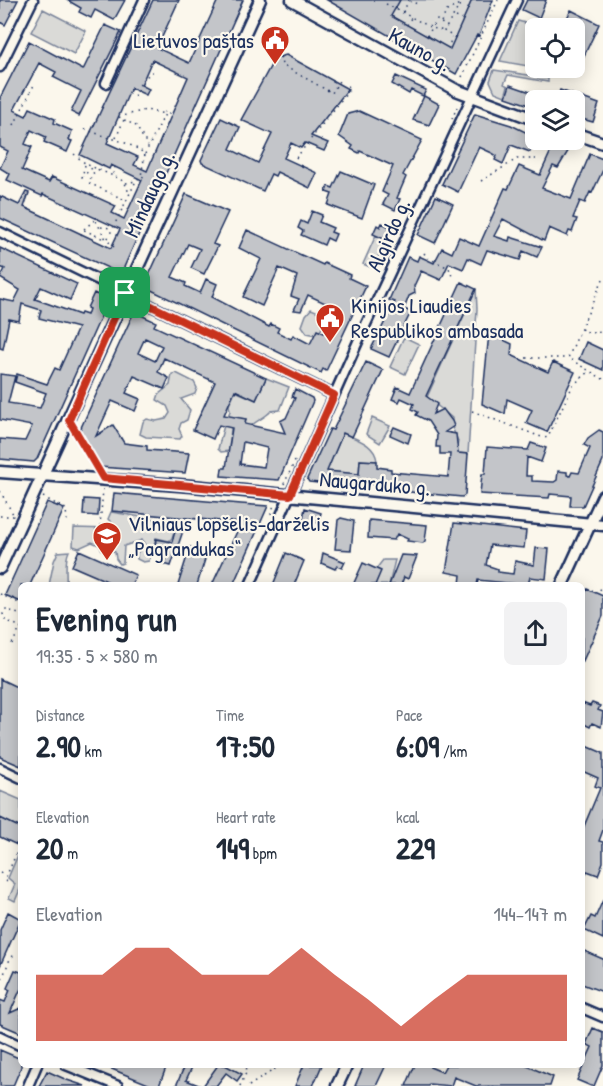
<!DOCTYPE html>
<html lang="en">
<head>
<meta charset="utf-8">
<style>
  body { margin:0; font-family:"Patrick Hand",sans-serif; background:#f2f2f3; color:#1f2937; height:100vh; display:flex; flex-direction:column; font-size:22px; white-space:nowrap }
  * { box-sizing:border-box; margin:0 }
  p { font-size:20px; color:#747a83 }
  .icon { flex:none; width:33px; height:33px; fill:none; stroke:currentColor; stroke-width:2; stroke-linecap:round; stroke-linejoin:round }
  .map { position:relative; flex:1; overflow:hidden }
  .panel { position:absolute; left:18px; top:582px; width:567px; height:486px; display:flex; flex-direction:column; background:#fff; border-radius:9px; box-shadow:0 3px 15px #0003 }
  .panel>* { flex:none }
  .fabs { position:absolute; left:525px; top:18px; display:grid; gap:12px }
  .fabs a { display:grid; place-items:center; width:60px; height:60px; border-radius:9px; background:#fff; box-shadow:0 3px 15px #0003; font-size:30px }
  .pin { position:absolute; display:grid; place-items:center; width:51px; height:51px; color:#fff; margin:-26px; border-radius:12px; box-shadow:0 3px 9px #0006 }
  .round { display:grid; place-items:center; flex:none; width:63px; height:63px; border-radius:9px; background:#f2f2f3 }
  .head { display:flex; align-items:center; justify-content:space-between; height:102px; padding:0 18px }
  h1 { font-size:33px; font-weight:700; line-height:45px }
  .figures { display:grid; grid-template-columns:repeat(3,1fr); gap:9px; height:102px; padding:6px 18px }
  .figures div { display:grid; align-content:center }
  .figures b { font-size:30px; font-weight:700 }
  .figures small { font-size:16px; font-weight:400 }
  .figures p { font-size:16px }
  .chart { height:168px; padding:12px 18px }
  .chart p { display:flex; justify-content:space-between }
  .chart svg { width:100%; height:108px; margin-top:6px; fill:#c8321e; opacity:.7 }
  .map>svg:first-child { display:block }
  .green { fill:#dadad7; stroke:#7a849a; stroke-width:1.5 }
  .building { fill:#c3c5c9; stroke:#1b2f5e; stroke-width:1.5; fill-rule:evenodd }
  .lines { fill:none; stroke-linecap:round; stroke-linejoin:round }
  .minor-casing { stroke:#1b2f5e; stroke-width:13 }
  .major-casing { stroke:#1b2f5e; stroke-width:15 }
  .path { stroke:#1b2f5e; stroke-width:1.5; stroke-dasharray:1.5 4.5; stroke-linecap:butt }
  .minor { stroke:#fbf7ec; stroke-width:8 }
  .major { stroke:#fbf7ec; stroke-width:10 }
  .route-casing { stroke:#fff; stroke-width:12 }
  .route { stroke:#c8321e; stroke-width:8 }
  .labels { text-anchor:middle; stroke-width:4.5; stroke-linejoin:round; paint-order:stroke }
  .poi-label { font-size:22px; fill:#1b2f5e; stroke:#fbf7ec; text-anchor:start }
  .street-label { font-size:22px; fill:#1b2f5e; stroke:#fbf7ec }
</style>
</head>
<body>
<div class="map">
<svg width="603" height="1086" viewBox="0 0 603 1086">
  <rect width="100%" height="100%" fill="#fbf7ec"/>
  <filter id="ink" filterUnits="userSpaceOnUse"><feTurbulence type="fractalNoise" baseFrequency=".0167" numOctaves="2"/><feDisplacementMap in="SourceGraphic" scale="12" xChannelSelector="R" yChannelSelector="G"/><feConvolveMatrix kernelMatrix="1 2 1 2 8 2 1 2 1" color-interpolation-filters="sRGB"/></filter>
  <g filter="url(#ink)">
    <path class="green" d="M400,0H472L451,50L381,11Z
      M43,9L86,31L74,54L31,32Z
      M518,21L543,28H536L535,60L528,66L500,61Z
      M494,70L548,78V82L508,75L504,84L508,86L505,96L495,92L490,81Z
      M376,235L386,240L373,268L363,264Z
      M476,289L477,309L468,454L456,453L458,441L452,427V418L427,397Z
      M311,309C326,313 327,326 316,335L307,333L302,326L306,315Z
      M404,337L419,344L405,374L390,367Z
      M176,373L194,382L197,388L195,394L181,399L190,410L187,420L181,423L179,429L182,436L180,439L146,437L140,434L143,422L147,419L156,421L166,419L170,413L167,406L157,400L159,394L170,385L172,374Z
      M266,378L289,387L280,410L271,411C265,418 258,419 251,426L245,424L246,419L232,417L229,451L221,452L218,449L223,429L230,411L229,405L235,391L256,400Z
      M372,418L390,426L380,443L366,434Z
      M343,433C358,440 375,444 377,461L360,460L359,474L322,473L328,468Z
      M111,512L173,522L176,525L172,538L169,541L156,538L149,561L143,562L137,559V553L145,545L142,540L124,546L123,563L120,564L116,559L115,552L109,549L103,551L99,545L92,542L79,548L73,546L74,528L111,529L114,525L108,519Z
      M69,551C64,561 67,573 66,585H49L54,561L58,552Z
      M383,560H395L389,585H375L376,569Z
      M0,791L21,800V828L0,818Z
      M21,848V887L15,901L9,898L15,884L8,878Z"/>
    <path class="building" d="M0,0H18L5,25L0,22Z
      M67,0H125L114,20L95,10L91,18L79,12L81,8Z
      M153,0H179L157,48L189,63L218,0H243L121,274L0,218V196L19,205L26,192L29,193L24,207L111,248L120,229L43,194L42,196L7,180L10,174L0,168L8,151L0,147V98L29,41L83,70L105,25L121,32L79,116L71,112L81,91L53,77L56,72L39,63L14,110L26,116L30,108L55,119L54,123L72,131L69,140L72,141L67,152L44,142L46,137L31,130L25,144L32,147L22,170L49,182L52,177L116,206L112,213L124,219L142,180L111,165L109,169L80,155ZM152,60L188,77L147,171L134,165L138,157L107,143L131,88L146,95L149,89L141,85Z
      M327,0H400L391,16L450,49L472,0H493L479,36L477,35L456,74Z
      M527,0H546L539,18L522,10Z
      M571,10L599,24L582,60L574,56V28H562Z
      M286,55L348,89L311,136L328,143L324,151L305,143L301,148L291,143L284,158L317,173L310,188L277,172L275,176L271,174L263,191L202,163L201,160L221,118L240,127L230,149L258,163L272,134L241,120L275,58Z
      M396,76L426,90L423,96L411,90L409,94L392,84Z
      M510,85L539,95L535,107L506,97Z
      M560,90L599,104L593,122L574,117V100H556Z
      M424,96L439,104L429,125L413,120Z
      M359,111L422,140L403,175L406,177L397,198L400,199L395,210L383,204L388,195L382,192L393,166L360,151L359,153L351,149L353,146L339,136L348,114Z
      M475,114L511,125L536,137L530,152L511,145L503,164L495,160L497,156L492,153L479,147L458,192L442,184Z
      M555,143L570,148L558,168L553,166L542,188L571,199L590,154L603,159V170L592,193L590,192L585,203L580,201L573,218L577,219L572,232L569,231L567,236L549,228L544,241L503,219L494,236L509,241L510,237L542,247L537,257L523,251L520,260L487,250L481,264L468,258L463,269L449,263L441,280L421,271L414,286L415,293L409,296L404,309L411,312L389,357L371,349L395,302L389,300L408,257L417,261L419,256L434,263L442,248L452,253L459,237L479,246L505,188L508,189L519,166L540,175L551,151L548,150L551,144L554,145Z
      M341,171L374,185L362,218L328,205L332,194L326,192L328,186L333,188Z
      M186,194L228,212L213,244L218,246L204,274L191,268L200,249L188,244L172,277L186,283L185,286L200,293L206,279L217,284L212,297L269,327L271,324L279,328L277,332L291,339L293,335L310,344L317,330L324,333L336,308L308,295L301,311L294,310L299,299L291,296L297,276L279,268L262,306L243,297L261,259L239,248L247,230L323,265L324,263L350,275L349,278L366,286L326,371L323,369L321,373L147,288L145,284Z
      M436,196L453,204L435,243L418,235Z
      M312,211L322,215L319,222L333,228L331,232L336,234L333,241L327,238L324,245L301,235L303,231L298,228L301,221L307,224Z
      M382,223L392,228L386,240L373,234L377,225L380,227Z
      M0,248L77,284L70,300L41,287L35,299L80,315L81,313L87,315L89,309L87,308L94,293L106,299L107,303L37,459L34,462L0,459V439L25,441L32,426L0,420V374L15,376L8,403L40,408L46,393L15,382L17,374L47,384L55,368L59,370L78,328L39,318L41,310L22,304L19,321L9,319L3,349L0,348V299L14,302L20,290L0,278L5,269L0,267Z
      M461,282L476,289L426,396L437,404L433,414L443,409L452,421L454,426L445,432L456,434L458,453L468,454L465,495L462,497L389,490L390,486L358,483L357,487L309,482L307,479L330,429L333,430L366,362L383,370L352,437L343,433L327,471L359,474L360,460L377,461V467L391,469V472L448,477L450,454H440V447H436L437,435L428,421L416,415L418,412L412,409L414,404L401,398L399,402L392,399L397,387L410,393Z
      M134,312L156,322L154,326L266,378L256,400L235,390L224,415L246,419L245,424L285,433L280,421L286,418L295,398L292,397L295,389L312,398L313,401L279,480L221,476L222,468H226L232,428L219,425L213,439L193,430L215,382L164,358L158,372L169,378L164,389L134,376L126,393L140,399L135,411L112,401L96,436L113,425L124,443L147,446V450L189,453L185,473L99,467L93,461L79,432ZM145,338L162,346L155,361L138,353ZM243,442L267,448L264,467L240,464Z
      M489,333L512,344L511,355L548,372L553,362L575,372L547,432L526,423L532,410L507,399L505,414L482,404Z
      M586,342L603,350V370L579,359Z
      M394,427L411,434L408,443L390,435Z
      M599,430L603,432V461L583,506H570L571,496L550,494L549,498L480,494L482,474H485L487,447L528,450L531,443L546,448L541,462L527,457L526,476H532V481L554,482L557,480L558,471L567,472V475L570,476L572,472L579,473L590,448L584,445L588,438Z
      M114,493L241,504L268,506L233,585H212L241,523L112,511Z
      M84,499L99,500L98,516L83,515Z
      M47,502L64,509L30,585H21V602L5,595Z
      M305,508L321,513L318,523L312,521L310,526L302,523Z
      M341,518L354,521L351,550L335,549L338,520Z
      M369,520L427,525L425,541L423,543L407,541L408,539L397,534L394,540L368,538Z
      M454,523L526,531L524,548L490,545L486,565L498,569V572L513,574L515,561L534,565L536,548L549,549L546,579L530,577L528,585L478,580L477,585H460L461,575L446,572Z
      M176,528L183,531L171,566L164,564L167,550L155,548L156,539L172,542Z
      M190,547L207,553L197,585H178Z
      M79,550L136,575L131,585H116L72,566Z
      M286,553L304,561L294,585H273Z
      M323,553L345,562L342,568L337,566L335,569L321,563Z
      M401,555L417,556L408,579L404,577L401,585H389Z
      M363,563L381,571L375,585H353Z
      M587,589L603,596V616L582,663V601Z
      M0,679L21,689V766L0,757Z
      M582,703L590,706L592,703L600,706L598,710L603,712L601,727L592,723L590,727L582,723Z
      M582,744L603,753V830L599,841L603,842V862L598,875L587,871L582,883V831L600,788L595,786L598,778L582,771Z
      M0,818L21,828V837L17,845L0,837Z
      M603,900V939L584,930L591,916L595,918Z
      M8,912L21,919L0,966V930Z
      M582,950L603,959V992L582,984Z
      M15,970L21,972V988L10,1013L21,1008V1033L0,1024V1000L5,1002L10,990L7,988Z
      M593,1028L603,1032V1065L594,1086H591L577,1080L592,1047L586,1044Z
      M0,1050L21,1059V1067L13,1086H0Z
      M102,1065H167L159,1086H153Z
      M185,1065H193L186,1080L201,1086H176Z
      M218,1065H225L242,1074L237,1081L226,1073L216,1086H203Z
      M304,1065H322L313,1086H295Z
      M364,1065H386L376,1086H355Z
      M415,1065H431L430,1067L442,1072L446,1065H525L553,1077L550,1086H476L454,1077L451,1086L429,1084L428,1086H406Z
      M47,1071L67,1080L85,1086H39Z"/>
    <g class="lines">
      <g class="minor-casing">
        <path id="minor" d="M0,67L33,0
          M106,83L144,0
          M0,232L334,395
          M250,585L360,337L517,0
          M0,768L21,778
          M582,1008L603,1017
          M0,1036L21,1046
          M66,1065L118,1086
          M28,1086L37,1065"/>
      </g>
      <g class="major-casing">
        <path id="major" d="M292,0L456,90L536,120
          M574,133L603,143
          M0,472L192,486L603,525
          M0,568L260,0
          M562,585L603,496
          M337,1086L347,1065"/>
      </g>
      <path class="path" d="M410,1L415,4L417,0
        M386,4L432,28L444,31
        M403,12L409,0
        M456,17L463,20
        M441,22L447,11L461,3
        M407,25L411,18
        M427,36L437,20L447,27
        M455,38L444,31L463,0
        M278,45L282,65L332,93L340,79
        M449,49L451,37
        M462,77L498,0
        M134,96L142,80L156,69
        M119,117L136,126L148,146
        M452,119L457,107
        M14,125L34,85
        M85,129C106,138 127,140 145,154L141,176
        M116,138L126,115L146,110L165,114L164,111
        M74,154L86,164L120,179L125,183L129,193
        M145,154L165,114H172
        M296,158L350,89L346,82
        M85,165L82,177L92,168
        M104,166L92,174L89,183L125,200
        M113,174L115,167
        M481,181L517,159H536
        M126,183L136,181
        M96,221L106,239
        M101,227L111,228
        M84,229L97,218
        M81,235L84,230L106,240
        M114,247L107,240L136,181L141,176L144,177
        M424,253L428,258L449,268L452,276
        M603,279L568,358L603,379
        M581,329L590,333L603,332
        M526,358H567
        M472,411L544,438L548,437L573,385L589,372
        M74,429L97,468
        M284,484L295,461
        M0,491L13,514
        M43,497L66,509L67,522
        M271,514L274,505
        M0,516H14
        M100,526L103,489
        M600,590L603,584
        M0,594L21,604
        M12,644L21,627L5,620L3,614L6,609L21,615
        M0,873L6,876
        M7,882L5,879L21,843
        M0,984L10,959L15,954
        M240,1086L246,1073L247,1065
        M249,1086L281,1065"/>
      <use href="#minor" class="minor"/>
      <use href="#major" class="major"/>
    </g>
  </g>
  <g class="lines" filter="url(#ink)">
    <g class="route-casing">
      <path id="route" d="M125,293L334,395L290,495L103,478L69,420Z"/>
    </g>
    <use href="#route" class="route"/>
  </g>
  <defs>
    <g id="civic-pin" transform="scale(1.5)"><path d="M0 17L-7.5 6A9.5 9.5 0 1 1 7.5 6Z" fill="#c8321e" stroke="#fbf7ec"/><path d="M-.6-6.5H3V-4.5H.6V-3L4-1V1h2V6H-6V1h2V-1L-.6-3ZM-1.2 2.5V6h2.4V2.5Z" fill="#fff"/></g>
    <g id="school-pin" transform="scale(1.5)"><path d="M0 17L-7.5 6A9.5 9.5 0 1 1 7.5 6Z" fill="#c8321e" stroke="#fbf7ec"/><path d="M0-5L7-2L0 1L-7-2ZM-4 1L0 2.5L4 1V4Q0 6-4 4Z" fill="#fff"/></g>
  </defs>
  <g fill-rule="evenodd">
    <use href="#civic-pin" x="275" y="40"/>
    <use href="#civic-pin" x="330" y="318"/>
    <use href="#school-pin" x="107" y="536"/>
  </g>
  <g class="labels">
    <g class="poi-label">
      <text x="254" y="48" text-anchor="end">Lietuvos paštas</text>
      <text x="351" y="313">Kinijos Liaudies<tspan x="351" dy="25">Respublikos ambasada</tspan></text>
      <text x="128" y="531">Vilniaus lopšelis-darželis<tspan x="128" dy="25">„Pagrandukas“</tspan></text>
    </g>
    <g class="street-label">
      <text transform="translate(420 49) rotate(29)" y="8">Kauno g.</text>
      <text transform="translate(149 194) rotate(-65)" y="8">Mindaugo g.</text>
      <text transform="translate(388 235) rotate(-66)" y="8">Algirdo g.</text>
      <text transform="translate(375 483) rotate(5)" y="8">Naugarduko g.</text>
    </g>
  </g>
</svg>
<div class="fabs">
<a><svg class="icon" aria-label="locate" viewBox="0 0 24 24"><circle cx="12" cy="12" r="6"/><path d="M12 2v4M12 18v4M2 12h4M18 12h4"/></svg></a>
<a><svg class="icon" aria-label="layers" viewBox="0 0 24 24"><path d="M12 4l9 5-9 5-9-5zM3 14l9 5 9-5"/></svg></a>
</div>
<div class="pin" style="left:125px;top:293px;background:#1e9e55"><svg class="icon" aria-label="arrive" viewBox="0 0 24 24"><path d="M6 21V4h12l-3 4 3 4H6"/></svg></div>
<section class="panel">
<div class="head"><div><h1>Evening run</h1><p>19:35 · 5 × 580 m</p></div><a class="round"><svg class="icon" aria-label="share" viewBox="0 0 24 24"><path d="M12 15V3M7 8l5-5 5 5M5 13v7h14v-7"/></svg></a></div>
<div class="figures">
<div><p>Distance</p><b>2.90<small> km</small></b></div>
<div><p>Time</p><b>17:50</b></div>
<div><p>Pace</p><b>6:09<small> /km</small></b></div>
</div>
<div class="figures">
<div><p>Elevation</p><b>20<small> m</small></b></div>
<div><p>Heart rate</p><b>149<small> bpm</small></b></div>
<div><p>kcal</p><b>229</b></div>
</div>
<div class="chart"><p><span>Elevation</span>144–147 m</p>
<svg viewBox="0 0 160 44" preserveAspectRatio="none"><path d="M0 44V17L10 17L20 17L30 6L40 6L50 17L60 17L70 17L80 6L90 17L100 27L110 38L120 27L130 17L140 17L150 17L160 17V44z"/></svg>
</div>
</section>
</div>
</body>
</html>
